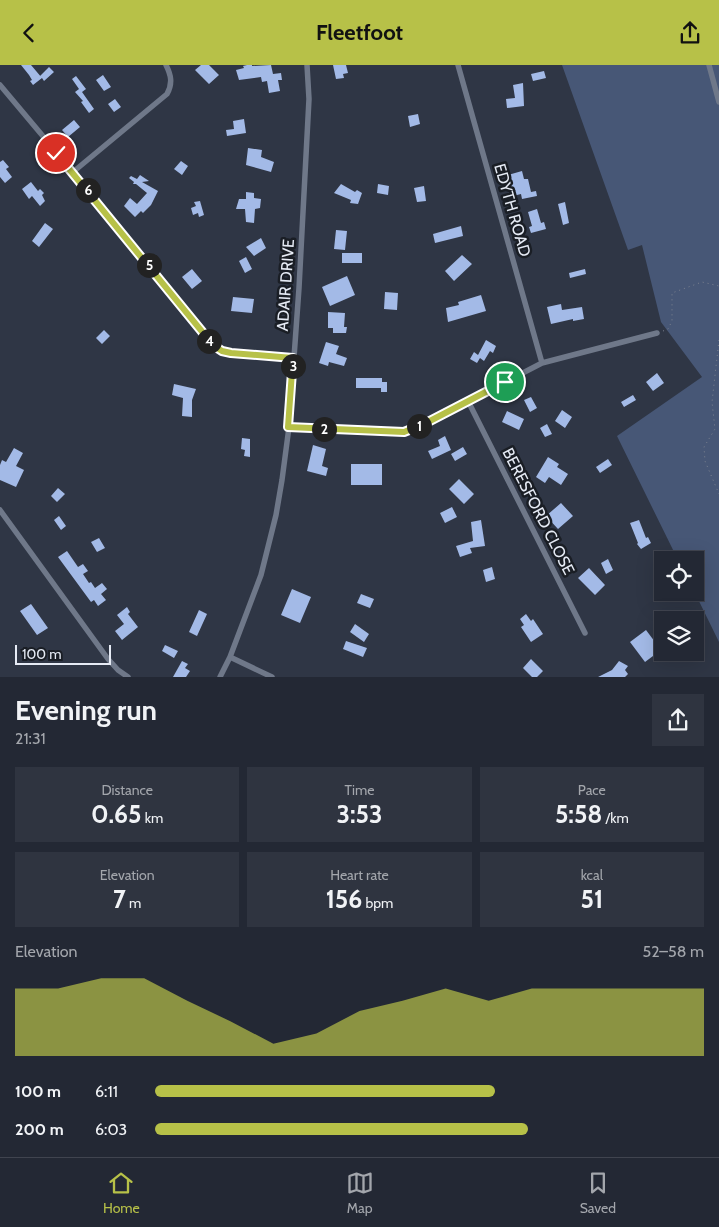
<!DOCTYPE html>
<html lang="en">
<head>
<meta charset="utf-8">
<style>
  body { margin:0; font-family:Cabin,sans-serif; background:#2f3440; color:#f1f3f6; height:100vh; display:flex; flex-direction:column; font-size:19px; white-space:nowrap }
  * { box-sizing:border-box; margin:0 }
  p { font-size:16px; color:#a3a6ac }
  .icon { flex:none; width:28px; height:28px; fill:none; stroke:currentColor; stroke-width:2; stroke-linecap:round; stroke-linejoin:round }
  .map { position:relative; height:612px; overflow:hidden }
  .panel { display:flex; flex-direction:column; background:#232834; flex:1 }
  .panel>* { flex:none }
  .tools { position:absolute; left:654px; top:486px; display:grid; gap:10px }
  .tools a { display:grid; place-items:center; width:50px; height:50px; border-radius:0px; background:#232834; box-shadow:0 5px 20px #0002,0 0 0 1px #40444f; font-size:25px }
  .scale { position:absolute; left:15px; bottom:12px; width:96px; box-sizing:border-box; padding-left:5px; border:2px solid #e6ebf5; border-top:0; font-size:14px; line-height:18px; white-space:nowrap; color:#e6ebf5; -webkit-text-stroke:4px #1a1e25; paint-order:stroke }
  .pin { position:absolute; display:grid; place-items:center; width:42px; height:42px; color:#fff; margin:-21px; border:2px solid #fff; border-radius:50%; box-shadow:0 1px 5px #0007 }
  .km { position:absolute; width:25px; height:25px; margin:-12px; border-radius:50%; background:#222; color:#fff; font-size:14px; line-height:25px; text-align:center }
  .round { display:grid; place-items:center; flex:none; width:52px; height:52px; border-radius:0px; background:#2f3440 }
  .headline { display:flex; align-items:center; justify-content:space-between; height:85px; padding:0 15px }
  h1 { font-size:28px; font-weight:700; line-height:38px }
  .figures { display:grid; grid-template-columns:repeat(3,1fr); gap:8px; height:85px; padding:5px 15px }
  .figures div { display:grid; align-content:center; border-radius:0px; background:#2f3440; text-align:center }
  .figures b { font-size:25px; font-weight:700 }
  .figures small { font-size:14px; font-weight:400 }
  .figures p { font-size:14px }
  .chart { height:140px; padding:10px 15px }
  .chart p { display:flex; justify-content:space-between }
  .chart svg { width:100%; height:90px; margin-top:5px; fill:#b7c148; opacity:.7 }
  ul { padding:0 15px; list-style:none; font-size:16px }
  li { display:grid; grid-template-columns:80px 60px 1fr; align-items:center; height:38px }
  li i { height:12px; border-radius:6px; background:#b7c148 }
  header { display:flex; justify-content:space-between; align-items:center; height:65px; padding:0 15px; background:#b7c148; color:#111; font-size:22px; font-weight:700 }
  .dock { display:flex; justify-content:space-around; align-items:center; height:70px; border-top:1px solid #40444f; background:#232834; font-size:14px; color:#a3a6ac }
  .dock a { display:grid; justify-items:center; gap:2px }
  .dock .current { color:#b7c148 }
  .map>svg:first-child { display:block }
  .green { fill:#475776 }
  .building { fill:#a3bae7 }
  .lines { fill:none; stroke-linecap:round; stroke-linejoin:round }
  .path { stroke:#7d8390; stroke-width:1; stroke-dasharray:1 4; stroke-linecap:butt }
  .street { stroke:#6f7889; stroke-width:5.5 }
  .route-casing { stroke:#fff; stroke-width:10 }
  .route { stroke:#b7c148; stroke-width:6 }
  .labels { text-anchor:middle; stroke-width:5; stroke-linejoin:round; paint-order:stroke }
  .street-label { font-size:16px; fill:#e6ebf5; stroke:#1a1e25 }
</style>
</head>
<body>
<header><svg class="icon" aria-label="back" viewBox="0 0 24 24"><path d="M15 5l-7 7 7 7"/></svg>Fleetfoot<svg class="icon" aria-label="share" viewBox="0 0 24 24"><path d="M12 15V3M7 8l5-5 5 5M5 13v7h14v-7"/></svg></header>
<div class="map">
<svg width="719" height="612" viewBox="0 0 719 612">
  <rect width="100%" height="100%" fill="#2f3645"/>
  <path class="green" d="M562,0H719V577L695,528V495H678L617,371L702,312L661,257L642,180L628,185Z"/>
  <path class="building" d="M21,0H31L42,13L40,11L49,2L54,7L44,16L42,13L33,20L30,16L32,15L29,10Z
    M201,0H209L219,10L209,19L195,5Z
    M247,0H252V1L271,0L273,9L281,8L282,15H278L280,26L269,28L267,16L262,17L261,12L239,15L236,5L244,3L243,1Z
    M333,0H346L348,8L343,9L344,13L336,14Z
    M544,6L546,13L533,16L531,9Z
    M103,10L111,22L104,26L96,15Z
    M76,11L86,24L82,27L94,44L89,48L81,37L83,36L75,27L79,24L72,14Z
    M523,18L524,41L507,43L506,34L515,33L513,20Z
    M115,34L121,42L114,47L108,39Z
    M418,49L420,59L410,62L408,51Z
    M244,54L246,68L227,71L226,65L234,64L233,56Z
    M74,55L80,62L68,72L62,65Z
    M248,83L262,85L261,92L274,97L271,107L246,100Z
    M3,95L9,102L6,104L12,112L5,118L0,112V97Z
    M181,96L188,101L182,110L174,104Z
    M522,106L524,114H528L531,127L536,126L537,131L522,134L521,129L513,131L508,110Z
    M140,110L149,116L142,117L158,126L151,140L143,148L141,146L135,152L124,141L130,133L137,139L147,128L136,119H133L134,117L129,113L131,111L137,114Z
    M31,117L38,126L40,124L44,128L42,130L45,136L40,141L32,131L29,134L22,124Z
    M341,119L355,127L357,125L362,128L358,139L350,138L351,135L334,128Z
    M378,119L389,121L388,130L377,128Z
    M424,121L426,136L417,137L414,123Z
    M246,127L254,128V133L261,134L260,143L255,144L254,158L246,157L245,144H236L239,134H246Z
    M200,136L204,150L199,152L198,148L193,150L191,143L196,141L194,137Z
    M565,137L569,158L563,160L558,139Z
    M537,144L541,158L544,157L546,164L531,168L529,162L532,161L528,147Z
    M45,158L53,164L39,182L32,176Z
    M461,161L463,171L435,178L433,169Z
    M336,165L347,166L345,185L334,184Z
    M261,173L266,183L254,191L246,182Z
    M342,188H362V198H342Z
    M462,190L472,199L454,216L445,206Z
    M246,192L252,204L245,208L239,196Z
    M192,204L202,216L192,224L182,212Z
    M585,204L586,209L570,213L569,208Z
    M347,211L355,230L330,241L322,222Z
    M385,227L398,228L397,245L384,244Z
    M481,230L486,246L448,257L446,243L459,240L458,237Z
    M233,232L254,234L252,248L231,246Z
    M561,239L562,245L582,242L584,254L573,256V254L551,259L547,242Z
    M328,247L345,248L344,262H347L346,268H333V263H328Z
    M104,265L110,271L102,279L96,273Z
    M486,275L496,281L493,288L490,286L484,296L480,293L477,298L470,294L474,287L478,290Z
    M326,277L339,281L336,289L347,293L344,301L329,297L328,301L319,298Z
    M657,308L664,318L653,326L646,317Z
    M356,313H382V317H387V327H381V323H356Z
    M174,319L196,324L192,335V352L182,351L183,333L172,330Z
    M633,330L636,335L624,342L621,337Z
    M531,332L537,343L530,347L524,335Z
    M562,345L572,352L565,363L555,356Z
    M507,346L524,354L519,365L502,357Z
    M547,359L552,369L545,372L540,363Z
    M445,371L451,385L432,394L428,386L440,381L438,375Z
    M242,373L250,374V392L244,391L245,385L241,384Z
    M313,380L326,384L322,401L328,403L326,411L307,406Z
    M463,382L467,389L455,396L451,389Z
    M14,383L23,388L16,401L24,405L16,422L0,415V400L2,395L6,397Z
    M548,392L559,399L557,402L568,409L561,420L549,412L545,418L536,412Z
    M608,394L612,400L600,408L596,402Z
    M351,399H382V420H351Z
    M459,414L474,429L464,439L449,424Z
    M58,423L65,429L57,437L51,431Z
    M561,438L573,451L558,464L546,451Z
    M452,442L457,452L445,458L440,448Z
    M59,451L66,461L61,465L54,455Z
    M481,455L485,481L470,483L472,488L460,492L456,481L473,476L471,457Z
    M639,455L646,473L648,472L651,478L641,484L637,479L638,478L630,458Z
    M99,473L105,483L97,487L91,477Z
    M67,486L78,502L83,499L88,506L83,509L89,518L91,517L95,523L102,518L107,524L101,529L106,535L98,541L94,535L91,537L58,492Z
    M608,494L613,505L606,509L601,498Z
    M492,502L495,514L486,517L483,505Z
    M589,503L605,520L595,530L578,513Z
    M292,524L311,532L300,558L281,550Z
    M361,529L374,534L370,543L357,538Z
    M31,539L48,563L37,570L20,546Z
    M127,542L130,547L128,549L138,562L122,575L115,566L124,559L117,550Z
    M199,545L207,549L197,571L189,567Z
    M526,549L531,556L533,554L543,569L531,577L521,562L524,560L520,554Z
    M355,559L369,569L364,577L350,567Z
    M646,565L661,585L645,597L630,577Z
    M346,576L367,583L363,592L343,584Z
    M165,580L178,586L174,593L162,586Z
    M531,594L543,606L537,612H532L523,603Z
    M182,596L188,599L185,603L190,606L186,612H173Z
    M619,596L628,601L625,605L628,609L625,612H598L612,605Z"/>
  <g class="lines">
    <path class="path" d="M663,266L668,264L672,256V228L702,217L719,221
      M719,275L712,337L715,364L704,382L705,396L719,429"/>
    <path class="street" d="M458,0L542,298
      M709,0L719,37
      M0,20L73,107L213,280L222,286L231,289L293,293
      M73,107L167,29C173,18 171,10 166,0
      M468,336L585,568
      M289,362L404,367L426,358L542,298L657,268
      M0,445L108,594L118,605L128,612
      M230,592L272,612
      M220,612L230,592L261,510L276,450L282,415L289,362L299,223L309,34L307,0"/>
  </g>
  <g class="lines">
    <g class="route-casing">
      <path id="route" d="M56,88L213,280L222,286L231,288L293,293L288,362L404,367L426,358L505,317"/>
    </g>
    <use href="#route" class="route"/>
  </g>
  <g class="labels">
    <g class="street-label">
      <text transform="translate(513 145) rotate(74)" y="6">EDYTH ROAD</text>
      <text transform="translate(285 220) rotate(-86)" y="6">ADAIR DRIVE</text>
      <text transform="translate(539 446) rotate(63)" y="6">BERESFORD CLOSE</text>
    </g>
  </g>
</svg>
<div class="tools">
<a><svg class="icon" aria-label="locate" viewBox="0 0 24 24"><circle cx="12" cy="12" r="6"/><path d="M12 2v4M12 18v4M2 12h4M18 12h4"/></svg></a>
<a><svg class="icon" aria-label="layers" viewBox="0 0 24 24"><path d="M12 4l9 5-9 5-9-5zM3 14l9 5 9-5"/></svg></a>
</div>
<div class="scale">100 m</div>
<div class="pin" style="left:505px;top:317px;background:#1e9e55"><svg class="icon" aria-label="arrive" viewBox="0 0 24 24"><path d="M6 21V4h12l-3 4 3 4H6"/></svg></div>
<div class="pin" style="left:56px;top:88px;background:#d93025"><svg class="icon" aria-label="check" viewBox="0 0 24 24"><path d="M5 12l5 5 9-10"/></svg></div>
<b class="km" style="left:419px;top:361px">1</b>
<b class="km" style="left:324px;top:364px">2</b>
<b class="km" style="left:293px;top:301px">3</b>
<b class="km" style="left:209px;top:276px">4</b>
<b class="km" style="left:149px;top:200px">5</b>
<b class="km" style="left:88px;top:125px">6</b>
</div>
<section class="panel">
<div class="headline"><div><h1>Evening run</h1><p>21:31</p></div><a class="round"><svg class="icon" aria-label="share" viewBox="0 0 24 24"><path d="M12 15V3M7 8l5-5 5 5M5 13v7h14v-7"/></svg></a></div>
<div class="figures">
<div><p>Distance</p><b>0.65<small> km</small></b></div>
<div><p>Time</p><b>3:53</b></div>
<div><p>Pace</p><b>5:58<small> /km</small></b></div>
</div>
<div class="figures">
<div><p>Elevation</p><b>7<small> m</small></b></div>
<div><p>Heart rate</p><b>156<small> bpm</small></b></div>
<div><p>kcal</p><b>51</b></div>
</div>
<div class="chart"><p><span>Elevation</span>52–58 m</p>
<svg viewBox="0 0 160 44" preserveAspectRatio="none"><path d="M0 44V11L10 11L20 6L30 6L40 17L50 27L60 38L70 33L80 22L90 17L100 11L110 17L120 11L130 11L140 11L150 11L160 11V44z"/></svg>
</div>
<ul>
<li><b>100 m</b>6:11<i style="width:62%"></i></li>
<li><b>200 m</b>6:03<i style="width:68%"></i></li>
</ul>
</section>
<nav class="dock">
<a class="current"><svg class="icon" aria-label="home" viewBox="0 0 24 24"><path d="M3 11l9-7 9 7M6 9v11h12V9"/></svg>Home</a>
<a><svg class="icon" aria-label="map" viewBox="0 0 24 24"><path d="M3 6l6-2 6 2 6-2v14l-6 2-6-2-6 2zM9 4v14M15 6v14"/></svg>Map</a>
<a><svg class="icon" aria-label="saved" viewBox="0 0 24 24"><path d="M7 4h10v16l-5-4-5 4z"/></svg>Saved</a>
</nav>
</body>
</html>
